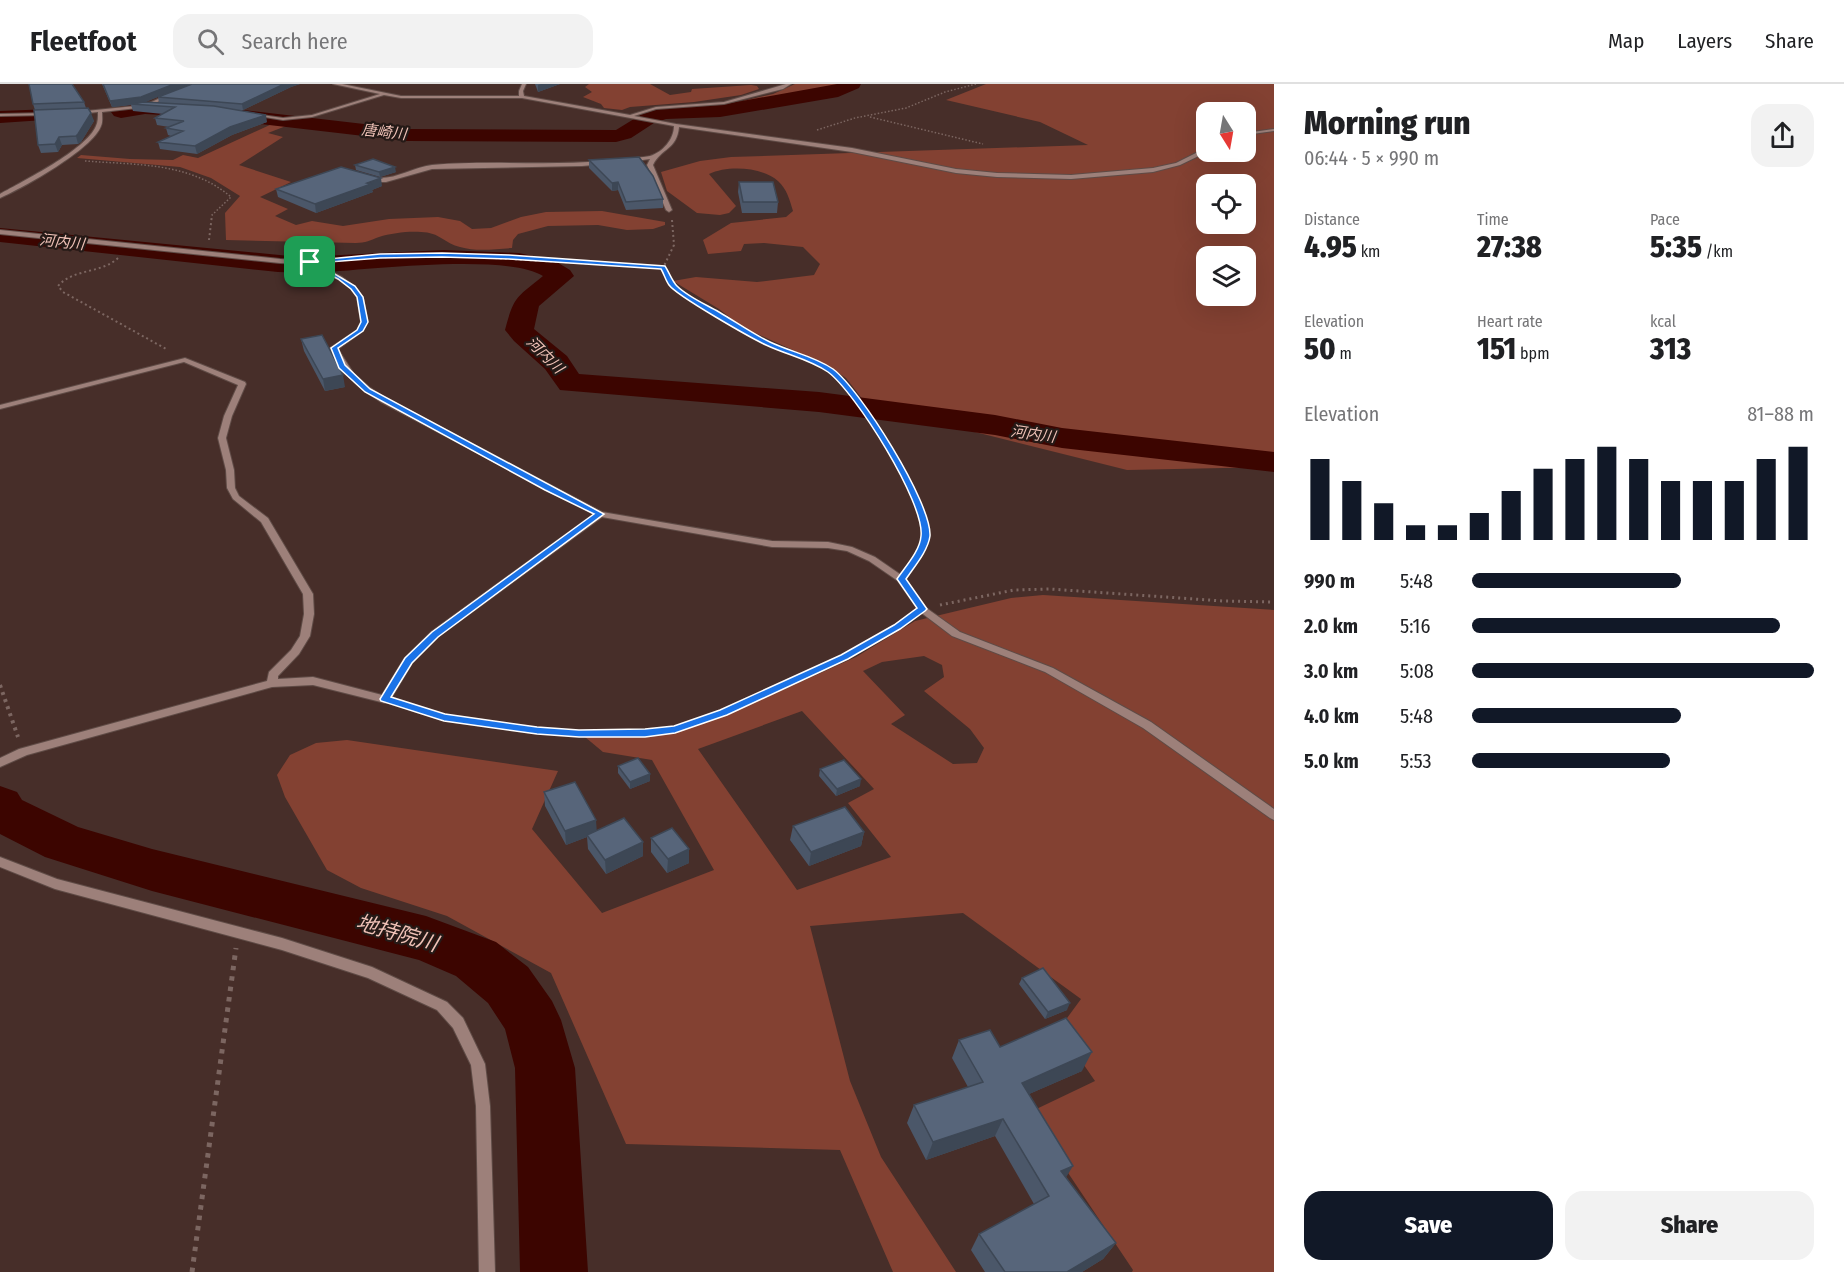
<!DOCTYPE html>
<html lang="en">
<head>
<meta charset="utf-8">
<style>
  body { margin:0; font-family:"Fira Sans Condensed","Noto Sans JP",sans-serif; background:#f2f2f2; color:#202124; height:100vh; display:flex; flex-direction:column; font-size:22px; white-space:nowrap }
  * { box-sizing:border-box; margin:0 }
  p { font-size:20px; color:#757577 }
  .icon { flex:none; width:33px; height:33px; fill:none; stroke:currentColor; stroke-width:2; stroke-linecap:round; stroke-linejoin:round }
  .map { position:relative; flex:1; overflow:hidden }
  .sheet { display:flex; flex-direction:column; background:#fff; width:570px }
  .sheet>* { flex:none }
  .needle { width:39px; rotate:169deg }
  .buttons { position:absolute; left:1196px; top:18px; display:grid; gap:12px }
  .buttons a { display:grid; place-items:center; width:60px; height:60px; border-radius:12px; background:#fff; box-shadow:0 6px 24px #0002; font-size:30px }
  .pin { position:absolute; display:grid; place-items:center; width:51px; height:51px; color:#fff; margin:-26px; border-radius:12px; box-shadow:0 3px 9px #0006 }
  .round { display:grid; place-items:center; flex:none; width:63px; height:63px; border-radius:18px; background:#f2f2f2 }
  .overview { display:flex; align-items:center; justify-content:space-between; height:102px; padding:0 30px }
  h1 { font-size:33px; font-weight:800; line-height:45px }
  .figures { display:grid; grid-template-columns:repeat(3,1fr); gap:9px; height:102px; padding:6px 30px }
  .figures div { display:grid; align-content:center }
  .figures b { font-size:30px; font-weight:800 }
  .figures small { font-size:16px; font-weight:400 }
  .figures p { font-size:16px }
  .chart { height:168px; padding:12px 30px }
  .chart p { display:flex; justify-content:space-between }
  .chart svg { width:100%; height:108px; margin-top:6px; stroke:#111827; stroke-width:6 }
  .button { display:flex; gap:12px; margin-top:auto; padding:12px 30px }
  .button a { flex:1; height:69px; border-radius:18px; background:#111827; color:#fff; font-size:24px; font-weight:800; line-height:69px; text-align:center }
  .button a+a { background:#f2f2f2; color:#202124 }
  ul { padding:0 30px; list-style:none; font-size:20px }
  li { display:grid; grid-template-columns:96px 72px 1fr; align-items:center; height:45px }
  li i { height:15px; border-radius:8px; background:#111827 }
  header { display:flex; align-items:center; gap:36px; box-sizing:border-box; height:84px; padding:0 30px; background:#fff; border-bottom:2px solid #e0e0e0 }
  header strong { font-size:28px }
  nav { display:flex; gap:33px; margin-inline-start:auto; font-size:21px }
  .search { width:420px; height:54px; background:#f2f2f2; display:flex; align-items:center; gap:15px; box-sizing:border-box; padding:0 21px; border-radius:18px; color:#757577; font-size:22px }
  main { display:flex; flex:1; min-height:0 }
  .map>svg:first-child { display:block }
  .green { fill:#834132; fill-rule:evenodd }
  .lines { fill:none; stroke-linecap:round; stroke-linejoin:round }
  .river { fill:#3c0500; fill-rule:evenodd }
  .minor-casing { stroke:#5f4b46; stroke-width:2 }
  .path-far4 { stroke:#7c6661; stroke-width:1.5; stroke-dasharray:1.5 2; stroke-linecap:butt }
  .path-far3 { stroke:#7c6661; stroke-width:2; stroke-dasharray:2 3; stroke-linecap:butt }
  .path-far2 { stroke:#7c6661; stroke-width:3; stroke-dasharray:2 4; stroke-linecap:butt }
  .path-far1 { stroke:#7c6661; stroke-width:4; stroke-dasharray:3 4.5; stroke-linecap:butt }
  .path { stroke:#7c6661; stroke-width:5; stroke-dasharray:4.5 6; stroke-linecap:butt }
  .minor { fill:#9d807a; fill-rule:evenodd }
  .wall { fill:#4b5769 }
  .shaded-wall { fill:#3d4755 }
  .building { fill:#57657a; stroke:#3d4755; stroke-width:1.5 }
  .route { fill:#1a73e8; stroke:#fff; stroke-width:1.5; fill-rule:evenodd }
  .labels { text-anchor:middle; stroke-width:4.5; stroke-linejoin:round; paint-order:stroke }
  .far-water-label { font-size:15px; font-style:italic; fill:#f0c2b7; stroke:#251a17 }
  .near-water-label { font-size:21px; font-style:italic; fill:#f0c2b7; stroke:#251a17 }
</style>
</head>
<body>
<header>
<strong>Fleetfoot</strong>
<div class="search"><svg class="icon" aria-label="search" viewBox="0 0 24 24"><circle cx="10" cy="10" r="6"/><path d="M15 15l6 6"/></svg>Search here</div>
<nav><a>Map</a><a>Layers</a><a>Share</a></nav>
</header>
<main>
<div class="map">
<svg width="1274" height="1188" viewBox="0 0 1274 1188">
  <rect width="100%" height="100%" fill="#472e29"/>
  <path class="green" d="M589,0H650L670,11L691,8L692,5L751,1L757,2L759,5L741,11L694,18L630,23L622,26L604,24L601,20L583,13L592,8L585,3Z
    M795,0H850L834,7L721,26L658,27L722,22L773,10Z
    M986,0H1274V383L1127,386L867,321L846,294L830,283L742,243L719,225L673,197L696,193L757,198L814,191L820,180L803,163L764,159L744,160L741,167L708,170L703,156L731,139L786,133L793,127C790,117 787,105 778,97C762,83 728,81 709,90L736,122L729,129L720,131L697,129L667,107L661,88L700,77L731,73L1088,61L1040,38L946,16ZM1206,28H1245V68H1206ZM1206,100H1245V140H1206ZM1206,172H1245V212H1206Z
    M272,40L286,42L268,49L283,53L239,81L291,98L260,113L288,125L275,132L296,141L312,137L343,142L389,135L438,133L460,137L472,145L491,144L521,133L546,128L602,127L665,138V141L653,145L627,146L598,141L548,142L518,150L513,156L512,164C495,165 477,168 460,163C446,160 439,148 421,148C409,147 391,149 379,153C371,156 365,159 356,159L226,156L225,129L240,112L211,94L180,83L77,74L81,71L130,75L173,76L183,71L198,74Z
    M1043,511L1274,526V1188H1132L1133,1186L1028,1029L1095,997L1059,945L1081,915L963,829L810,842L850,997L881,1073L956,1188H893L840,1066L626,1060L551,889L447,832L361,804L327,786L285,713L277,691L290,671L316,659L347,656L558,687L532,745L602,829L714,786L652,676L603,668L585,653H639L674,648L740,625L856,573L915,537L1011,514ZM924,572L942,581L944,593L924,607L970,645L984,664L977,679L953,680L891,640L905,631L863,587L882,578ZM802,627L874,705L848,719L891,773L797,806L698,665Z"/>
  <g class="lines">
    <path class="river" d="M837,0H861L859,4L838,13L720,33L666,35L654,39L631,54L616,58L407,57L201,33L145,30L121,34L114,32L111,28L114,24L145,18L201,21L407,45L616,46L642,30L664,23L720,21Z
      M52,25L59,27L62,31L59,35L0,39V27Z
      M0,144L300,173L444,166L519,169L555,177L570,186L574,192L539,222L534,245L567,272L579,290L819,308L995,331L1062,344L1274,368V388L1062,364L995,351L819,328L560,306L545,285L514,257L505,246C514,212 516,214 543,192C504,168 360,187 310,189C300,189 289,188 278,188L0,158Z
      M0,702L17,708L22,716L78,743L152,765L426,832L496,858L528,883L552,917L561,936L575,984L588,1188H520L515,984L505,945L488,919L456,892L419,876L152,807L45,773L0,750Z"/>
    <g class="minor-casing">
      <path id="minor" d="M333,0H342L401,12H519V7L522,0H526L523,7L524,12L630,31L656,23L724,18L786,0H791L783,5L724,20L656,25L634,32L676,40L852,64L956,85L997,89L1071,91L1153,84L1176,79L1206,64L1207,68L1180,81L1153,88L1071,95L997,93L956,89L852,68L679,43C677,66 661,64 653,81L672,126L669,128L666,126L647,81L650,75L628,78L625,76C633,73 642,74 650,72C663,68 674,55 674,42L522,14H401L384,11L312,33L283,36L252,31L254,30L283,34L312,31L380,10Z
        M169,10L173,11L146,23L102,28C102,32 103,38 101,42C93,65 23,104 0,114V110C23,97 86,66 96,42C98,38 98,33 98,28L78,30L76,28L145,21Z
        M49,29L47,31L0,32V30Z
        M1274,45V47L1245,51V49Z
        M603,77L605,80L582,82L432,85L386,98H378L367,95L370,93C393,98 410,84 432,81C489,76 546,82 603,77Z
        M0,146L280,175L312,177L342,193L355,203L363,213L367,238L363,247L338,265L354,290L369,303L387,315L602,428L772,457L828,458L852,463L875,473L904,493L925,523L960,548L1053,584L1151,638L1274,725V736L1270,734L1143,644L1045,588L952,552L919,527L898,497L869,477L847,467L828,464L772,463L602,433L439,552L412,579L389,618L385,619L313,601L272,603L27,671L0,683V674L19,665L267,597L269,588L291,566L300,552L304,530L303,510L261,438L233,415L227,404L226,386L218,354L224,332L238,301L184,278L0,325V321L185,274L245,298L246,300L232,332L226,354L234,386L235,404L239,412L268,434L313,510L314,530L310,552L299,570L278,592V595L313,593L382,611L404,575L431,548L594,430L381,318L363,306L349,293L330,264L357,246L361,238L357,213L351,205L338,195L309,180L280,179L0,150Z
        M0,773L57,795L282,854L372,883L447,918L463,934L485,980L490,1022L495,1188H479L476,1022L471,981L453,944L437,926L368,894L282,866L55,805L0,783Z"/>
    </g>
    <path class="path-far4" d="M870,33L983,60
      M817,46L855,34L906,24L945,8L976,0
      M85,77C136,81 190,78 231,113L211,132"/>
    <path class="path-far3" d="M672,136L674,161L663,184L670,199L683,209L753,252L824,282L847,303
      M209,156L212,131
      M118,174C101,190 74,184 58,202L63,208L168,266
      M335,175L442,171L663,184"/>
    <path class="path-far2" d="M845,302C871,334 926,410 925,452C925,464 915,476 909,485
      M940,521L1014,506L1050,505L1223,517L1274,518"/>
    <path class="path-far1" d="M0,601L18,653
      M400,620C468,639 536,649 606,649C629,649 652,651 674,646C702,640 729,626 754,615C808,590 862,566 911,532"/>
    <path class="path" d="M192,1188L236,864"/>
    <use href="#minor" class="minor"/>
  </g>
  <path class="wall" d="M102,0H190L145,18L159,19L158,13L192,0H300L291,3L243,26H237L267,38L232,51L197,70L160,65L158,58L171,52L168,51L166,44L169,43L157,41L155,34L163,30L133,27L131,21L112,23Z
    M535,0H560L538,8Z
    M84,18L86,24L94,37L81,58L78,60L62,61L58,68L41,69L38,61L35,26L33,20Z
    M589,76L663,115V124L626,126L618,106L612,107L589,84Z
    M355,81L396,88L380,93L356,86Z
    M739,98L778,118L777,129H742L738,108Z
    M382,102L372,106L373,108L316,129L278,113L276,105Z
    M301,255L345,303L325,307L304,267Z
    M618,682L650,697L630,705L618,689Z
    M820,685L860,702L836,712L819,692Z
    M544,708L596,747L643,758V772L606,790L588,765L587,753L566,761L545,722Z
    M793,742L864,748L861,762L809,782L790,756Z
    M651,754L689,765V779L667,789L651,768Z
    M1022,894L1067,926L1045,935L1019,900Z
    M959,956L1000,963L1082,987L1029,1010L1066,1093L1116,1159L1103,1175L1082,1188H985L971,1166L979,1150L1034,1120L995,1052L926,1076L907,1039L914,1021L968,1003L952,974Z"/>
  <path class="shaded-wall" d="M174,0H190L143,19L131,20V21L112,23L110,17Z
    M284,0H300L291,3L243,26L242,20Z
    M541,0H560L538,8V1Z
    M91,29L94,37L81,58L78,60L76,52Z
    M266,31L267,38L232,51L197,70L195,62L230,43Z
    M59,53L62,61L58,68L55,60Z
    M395,83L396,88L380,93L379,88Z
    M381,94L382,102L372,106L373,108L316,129L315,120Z
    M618,98V106L612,107V99Z
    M343,291L345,303L325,307L323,295Z
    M650,690V697L630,705V698Z
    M861,695L860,702L836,712L837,705Z
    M596,736L597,750L587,751V753L566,761L565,747Z
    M864,748L861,762L809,782L811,768Z
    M643,758V772L606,790L605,776Z
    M689,765V779L667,789L668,775Z
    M1070,919L1067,926L1045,935L1048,928Z
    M1092,968L1082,987L1013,1017L1022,999Z
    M1003,1035L995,1052L926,1076L933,1058Z
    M1073,1082L1062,1100L1061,1087Z
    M1116,1159L1103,1175L1082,1188H1067Z"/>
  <path class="building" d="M29,0H72L84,18L33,20Z
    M103,0H174L141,13L110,17Z
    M192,0H284L242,20L158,13Z
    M144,18L214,22L266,31L230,43L195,62L158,58L183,47L166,44L184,37L155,34L175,23L131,20Z
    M88,24L91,29L78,50L76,52L59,53L55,60L38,61L34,26Z
    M639,73L653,92L663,115L626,118L618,98L612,99L589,76Z
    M373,75L395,83L379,88L355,81Z
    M341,83L381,94L367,99L371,100L315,120L276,105Z
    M739,98H773L778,118H743Z
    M322,251L343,291L323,295L301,255Z
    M638,674L650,690L630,698L618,682Z
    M844,676L861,695L837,705L820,685Z
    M575,698L596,736L565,747L544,708Z
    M845,723L864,748L811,768L793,742Z
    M624,734L643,758L605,776L587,751Z
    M672,744L689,765L668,775L651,754Z
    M1043,884L1070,919L1048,928L1022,894Z
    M1066,934L1092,968L1022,999L1073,1082L1061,1087L1116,1159L1067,1188H1005L979,1150L1049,1112L1003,1035L933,1058L914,1021L983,998L959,956L990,946L1000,963Z"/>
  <path class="route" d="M442,169L509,171L665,182C669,188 672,197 677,202C688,213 705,220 719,228C736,238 753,250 770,258C791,268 814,272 833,285C860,305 932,419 930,452C928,467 914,483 906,495L927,525L925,527L900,545L848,575L727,631L675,649L645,653H579L537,650L444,637L381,617L380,615L405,574L432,548L594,430L545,406L365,308L339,284L331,264L357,246L361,238L357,213L351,205L338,195L308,179V177L380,170ZM442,173L509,175L661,185C664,190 666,197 669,201C677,212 751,254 766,261C787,271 809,275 828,288C855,308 925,419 921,452C920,467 905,483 897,495L917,524L894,541L841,571L720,626L674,642L645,645L579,646L537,643L445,630L391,613L412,579L438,553L604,430L370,305L345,281L338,264L363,247L368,238L363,213L355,202L316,179L380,174Z"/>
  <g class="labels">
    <g class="far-water-label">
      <text transform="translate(384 48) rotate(6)" y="5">唐崎川</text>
      <text transform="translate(62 158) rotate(6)" y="5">河内川</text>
      <text transform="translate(545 271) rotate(45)" y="5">河内川</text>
      <text transform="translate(1033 350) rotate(8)" y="5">河内川</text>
    </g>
    <g class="near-water-label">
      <text transform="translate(397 849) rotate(16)" y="7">地持院川</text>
    </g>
  </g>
</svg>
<div class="buttons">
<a><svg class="needle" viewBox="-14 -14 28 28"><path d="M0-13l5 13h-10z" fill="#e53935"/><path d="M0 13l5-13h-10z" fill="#757577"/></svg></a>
<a><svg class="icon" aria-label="locate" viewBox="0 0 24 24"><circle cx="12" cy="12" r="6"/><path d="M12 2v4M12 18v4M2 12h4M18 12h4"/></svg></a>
<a><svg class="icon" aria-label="layers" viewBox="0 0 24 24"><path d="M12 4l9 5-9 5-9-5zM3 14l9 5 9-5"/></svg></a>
</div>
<div class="pin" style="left:310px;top:178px;background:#1e9e55"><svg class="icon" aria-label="arrive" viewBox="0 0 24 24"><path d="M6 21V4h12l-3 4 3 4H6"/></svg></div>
</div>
<section class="sheet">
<div class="overview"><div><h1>Morning run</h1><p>06:44 · 5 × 990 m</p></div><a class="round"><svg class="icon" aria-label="share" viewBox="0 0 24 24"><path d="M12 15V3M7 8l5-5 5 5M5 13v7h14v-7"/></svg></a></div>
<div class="figures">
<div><p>Distance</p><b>4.95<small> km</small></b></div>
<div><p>Time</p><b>27:38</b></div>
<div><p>Pace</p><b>5:35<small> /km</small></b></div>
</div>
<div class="figures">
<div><p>Elevation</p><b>50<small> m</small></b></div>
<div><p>Heart rate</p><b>151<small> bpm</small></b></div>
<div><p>kcal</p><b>313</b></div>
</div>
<div class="chart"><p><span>Elevation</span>81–88 m</p>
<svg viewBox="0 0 160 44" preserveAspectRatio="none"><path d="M5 44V11M15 44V20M25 44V29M35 44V38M45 44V38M55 44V33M65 44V24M75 44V15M85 44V11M95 44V6M105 44V11M115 44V20M125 44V20M135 44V20M145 44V11M155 44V6"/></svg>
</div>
<ul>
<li><b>990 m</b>5:48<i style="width:61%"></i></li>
<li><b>2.0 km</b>5:16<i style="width:90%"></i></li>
<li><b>3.0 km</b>5:08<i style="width:100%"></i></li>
<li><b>4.0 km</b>5:48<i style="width:61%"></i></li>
<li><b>5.0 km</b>5:53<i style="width:58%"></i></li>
</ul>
<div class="button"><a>Save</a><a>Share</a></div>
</section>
</main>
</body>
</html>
